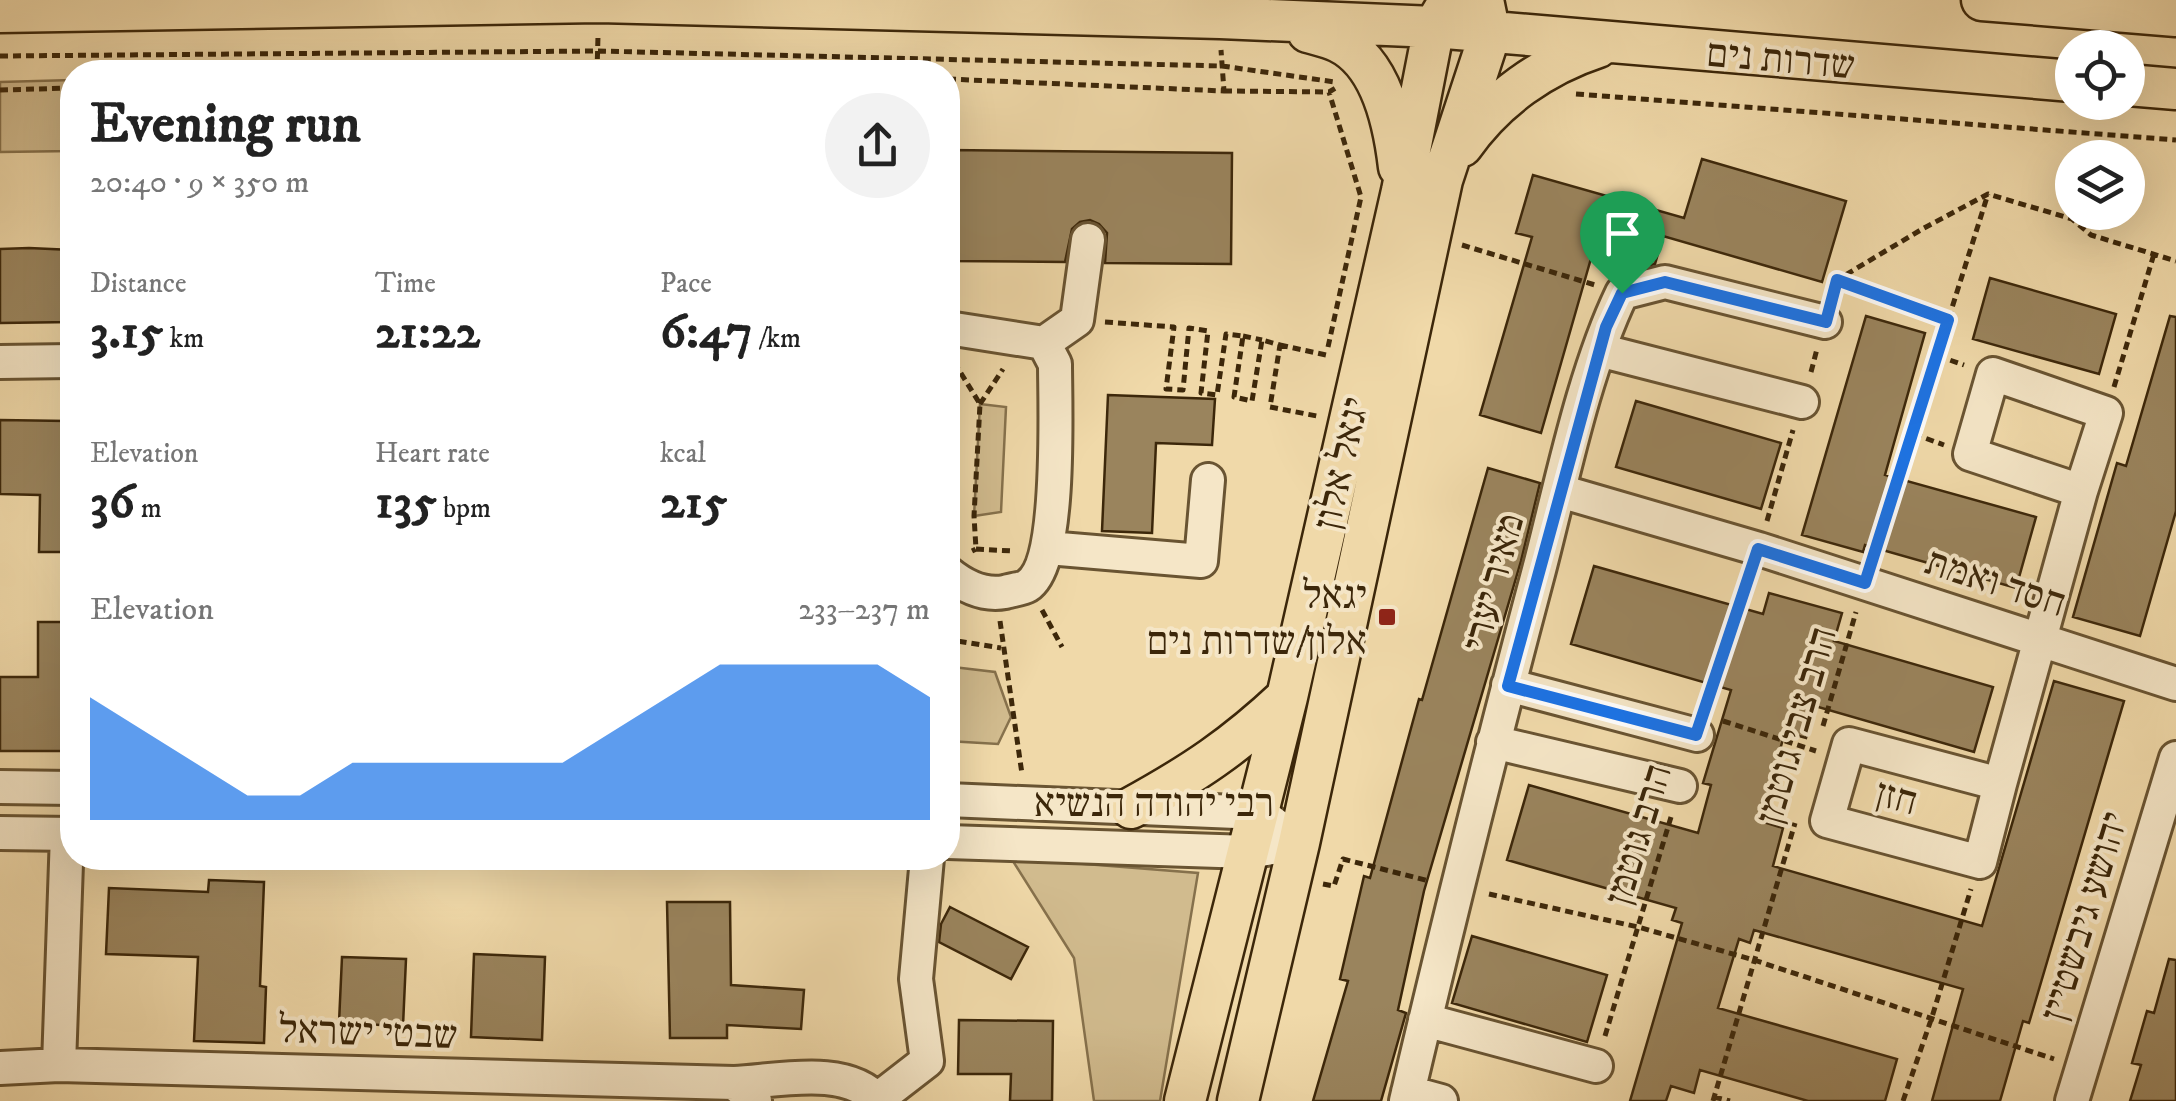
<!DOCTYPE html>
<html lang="en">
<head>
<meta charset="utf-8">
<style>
  body { margin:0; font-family:"IM FELL DW Pica","Frank Ruhl Libre",serif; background:#f2f2f2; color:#222; height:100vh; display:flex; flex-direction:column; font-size:38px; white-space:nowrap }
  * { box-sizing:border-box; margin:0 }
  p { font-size:32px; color:#767676 }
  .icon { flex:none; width:55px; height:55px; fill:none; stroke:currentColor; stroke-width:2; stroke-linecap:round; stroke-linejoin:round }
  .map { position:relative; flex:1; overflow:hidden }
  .details { position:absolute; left:60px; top:60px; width:900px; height:810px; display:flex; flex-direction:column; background:#fff; border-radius:40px; box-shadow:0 10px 40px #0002 }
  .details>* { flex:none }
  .fabs { position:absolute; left:2055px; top:30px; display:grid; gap:20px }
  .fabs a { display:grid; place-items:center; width:90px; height:90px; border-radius:50%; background:#fff; box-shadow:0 10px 40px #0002; font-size:50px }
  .pin { position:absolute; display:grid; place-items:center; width:85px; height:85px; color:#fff; margin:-102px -42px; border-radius:50% 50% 50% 0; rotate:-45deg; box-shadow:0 0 10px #0007 }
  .pin .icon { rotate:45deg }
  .round { display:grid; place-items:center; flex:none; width:105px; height:105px; border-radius:52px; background:#f2f2f2 }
  .head { display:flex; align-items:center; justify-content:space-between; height:170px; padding:0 30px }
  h1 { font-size:55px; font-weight:700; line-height:75px }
  .figures { display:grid; grid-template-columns:repeat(3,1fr); gap:15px; height:170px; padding:10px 30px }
  .figures div { display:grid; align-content:center }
  .figures b { font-size:50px; font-weight:700 }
  .figures small { font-size:28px; font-weight:400 }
  .figures p { font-size:28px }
  .chart { height:280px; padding:20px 30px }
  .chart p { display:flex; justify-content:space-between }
  .chart svg { width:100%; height:180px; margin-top:10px; fill:#1a73e8; opacity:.7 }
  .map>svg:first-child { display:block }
  .green { fill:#d1bb8e; stroke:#86714c; stroke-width:2.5 }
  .building { fill:#9a845d; stroke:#3c270a; stroke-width:2.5 }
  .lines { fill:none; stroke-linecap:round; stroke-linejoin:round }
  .minor-casing { stroke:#695432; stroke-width:38 }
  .major-casing { stroke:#3c270a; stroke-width:45 }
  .path { stroke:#3c270a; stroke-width:5; stroke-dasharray:8 5; stroke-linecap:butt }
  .minor { stroke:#f5e6c7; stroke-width:32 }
  .major { stroke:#f0d9a9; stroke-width:40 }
  .route-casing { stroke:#fff; stroke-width:20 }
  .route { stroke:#1a73e8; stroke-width:12 }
  .poi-dot { fill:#8f2418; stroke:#f5e6c7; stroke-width:4 }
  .labels { text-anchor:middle; stroke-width:8; stroke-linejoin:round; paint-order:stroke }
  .street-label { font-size:40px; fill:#3c270a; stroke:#f5e6c7 }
  .poi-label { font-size:40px; fill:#3c270a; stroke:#f5e6c7; text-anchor:end }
</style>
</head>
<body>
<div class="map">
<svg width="2176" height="1101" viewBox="0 0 2176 1101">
  <rect width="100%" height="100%" fill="#f0d9a9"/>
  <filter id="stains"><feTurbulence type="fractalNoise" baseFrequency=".002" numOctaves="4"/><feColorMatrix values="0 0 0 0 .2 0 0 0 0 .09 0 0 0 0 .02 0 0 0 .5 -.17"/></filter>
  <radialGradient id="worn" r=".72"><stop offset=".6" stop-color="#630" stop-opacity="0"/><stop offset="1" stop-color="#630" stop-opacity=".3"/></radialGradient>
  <path class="green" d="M546,65L545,72H299Z
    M72,80V151L0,152V82Z
    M980,404L1006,407L1001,512L974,516Z
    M953,667L995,672L1011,717L998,744L948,741Z
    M1011,858L1198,873L1160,1101H1094L1074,958Z"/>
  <path class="building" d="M948,150L1232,153L1231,264L1105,263L1107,233L1099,224L1090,220L1080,222L1072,229L1065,262L948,261Z
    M1702,159L1846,201L1822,282L1663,236L1655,264L1639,268L1592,255L1541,433L1480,415L1532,237L1516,233L1533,175L1684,218Z
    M29,248L72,250V322L0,323V249Z
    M1990,278L2116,314L2099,374L1973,339Z
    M1866,316L1925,333L1885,475L2036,517L2016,588L1865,545L1863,552L1802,535Z
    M2170,316L2176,317V511L2140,636L2073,617L2117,463L2126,466Z
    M1108,395L1215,399L1212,445L1156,443L1152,533L1102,531Z
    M1636,401L1781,443L1761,509L1616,467Z
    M0,420L67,421L66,462H72V552H39L40,495L0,494Z
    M1488,468L1540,483L1521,561L1424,891L1398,1010L1406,1013L1381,1101H1313L1348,981L1340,979L1364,876L1370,878L1419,699L1422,700Z
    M1594,566L1763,614L1769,593L1842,613L1834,641L1993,687L1974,752L1815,706L1806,738L1785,732L1760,821L1783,828L1773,866L1982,926L2054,681L2124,701L2029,1023L2023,1021L2000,1101H1932L1963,989L1754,930L1750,943L1739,939L1718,1008L1897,1059L1885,1101H1808L1700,1070L1694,1093L1671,1086L1666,1101H1630L1682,923L1672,920L1676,908L1507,860L1529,785L1698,833L1711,785L1703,783L1731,690L1571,644Z
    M38,622H72V710H65V751H0V677H38Z
    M209,880L264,882L260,986L266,987L264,1043L194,1041L198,957L106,954L109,888L208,892Z
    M667,902H730L731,985L804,990L801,1029L727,1025V1038H670Z
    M950,907L1028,947L1011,979L939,942L941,924Z
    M1472,936L1607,975L1587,1042L1452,1003Z
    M474,954L545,957L542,1040L471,1037Z
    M342,957L406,959L403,1026L339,1023Z
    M2169,959L2176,960V1101H2130L2141,1065L2132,1063L2147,1011L2154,1013Z
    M959,1020L1053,1021L1052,1101H1010L1011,1074H958Z"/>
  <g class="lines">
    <g class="minor-casing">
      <path id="minor" d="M948,328L1044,343L1055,364C1055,406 1062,564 1027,586C1022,589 1011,590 1005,592C983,596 964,586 948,573
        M1044,343L1077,320L1088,240
        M1599,350L1802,402
        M0,362L72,361
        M1560,491L1759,549L2176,684
        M1048,548L1201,561L1208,480
        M1508,685L1697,735
        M1493,742L1680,786
        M2000,784L1980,862L1827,821L1849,744L2000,784L2081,491L2106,413L1993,374L1970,454L2081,491
        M0,787L72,788
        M948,800L1260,813L1299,843
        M0,833L72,834
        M948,842L1249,852L1272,848
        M1425,1020L1596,1066
        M59,1065L67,834
        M0,1068L59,1065L734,1083L755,1101
        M734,1083C777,1081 847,1064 878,1101
        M1408,1092L1441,1101
        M878,1099L927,1061L916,979L927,858
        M1406,1101C1448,923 1492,746 1539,570C1562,482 1583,374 1622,293L1665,282L1825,322
        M2072,1101L2176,758"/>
    </g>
    <g class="major-casing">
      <path id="major" d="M1982,0L2176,16
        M0,12L599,2L1220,18L1434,27L2072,81
        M1308,32C1318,35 1329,37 1339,42C1382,63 1394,124 1399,167
        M2128,85L2176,89
        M1462,146C1495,99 1543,65 1598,47
        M1131,808C1193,774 1235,746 1287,697
        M1185,1101L1287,697L1402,191L1434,27L1450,0
        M1238,1101L1299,843L1442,180L1490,34L1483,0"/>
    </g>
    <path class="path" d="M0,56L598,51L1222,66L1335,82
      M597,72L598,36
      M948,79L1224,91L1221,50
      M0,90L72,88
      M1224,91L1329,92L1339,86
      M1576,94L2176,140
      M1462,245L1595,285
      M1838,281L1948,320
      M1833,295L1837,280L1924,228L1988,194L2072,219L2091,235L2176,261
      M1105,322L1174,327L1166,389L1183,390L1189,328L1208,331L1201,393L1217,395L1226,334L1243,336L1234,397L1252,401L1262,340L1280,345L1270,407L1317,416
      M1243,336L1262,340
      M1280,345L1326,355
      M1328,347L1361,197L1329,92
      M1938,356L1964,365
      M954,362L980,404L974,516L976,549L972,551
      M1811,372L1817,349
      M2114,387L2154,254
      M980,404L1003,369
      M1914,434L1944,445
      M1767,521L1793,430
      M976,549L1013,551
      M1874,554L1988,194
      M1042,610L1062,647
      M1000,621L1022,774
      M948,648L957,641L1001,648
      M1706,706L1749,579
      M1723,721L1816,751
      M1823,726L1856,612
      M1323,884L1334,886L1343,859L1429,881
      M1489,894L1638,927L1754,960L2054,1059
      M1605,1036L1671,817
      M1714,1097L1730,1101
      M1713,1101L1795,823
      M1903,1101L1932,1017L1971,889"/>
    <use href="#minor" class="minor"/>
    <use href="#major" class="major"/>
  </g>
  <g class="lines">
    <g class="route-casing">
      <path id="route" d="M1837,280L1948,320L1865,583L1758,549L1696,735L1508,686L1606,327L1622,293L1665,282L1826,322Z"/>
    </g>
    <use href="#route" class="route"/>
  </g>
  <rect class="poi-dot" x="1377" y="607" width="20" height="20" rx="5"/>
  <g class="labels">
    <g class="street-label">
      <text transform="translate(1781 58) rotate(5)" y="14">שדרות נים</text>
      <text transform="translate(1340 463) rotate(-77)" y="14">יגאל אלון</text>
      <text transform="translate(1996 581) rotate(18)" y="14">חסד ואמת</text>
      <text transform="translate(1492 582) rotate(-75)" y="14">מאיר יערי</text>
      <text transform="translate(1795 725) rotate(-74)" y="14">הרב צבי גוטמן</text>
      <text transform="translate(1897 796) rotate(15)" y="14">חזן</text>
      <text x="1154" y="816">רבי יהודה הנשיא</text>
      <text transform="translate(1637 834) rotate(-73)" y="14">הרב גוטמן</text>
      <text transform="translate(2083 916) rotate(-73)" y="14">יהושע גיבשטיין</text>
      <text transform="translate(368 1031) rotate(2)" y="14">שבטי ישראל</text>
    </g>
    <g class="poi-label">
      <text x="1367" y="608">יגאל<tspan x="1367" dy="46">אלון/שדרות נים</tspan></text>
    </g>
  </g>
  <rect width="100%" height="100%" filter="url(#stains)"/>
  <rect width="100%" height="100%" fill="url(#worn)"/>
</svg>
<div class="fabs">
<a><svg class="icon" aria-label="locate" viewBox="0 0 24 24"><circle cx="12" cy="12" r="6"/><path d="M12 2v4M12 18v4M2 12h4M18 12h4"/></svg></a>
<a><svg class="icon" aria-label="layers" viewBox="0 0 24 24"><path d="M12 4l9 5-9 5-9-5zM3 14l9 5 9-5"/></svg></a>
</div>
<div class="pin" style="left:1622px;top:293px;background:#1e9e55"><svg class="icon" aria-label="arrive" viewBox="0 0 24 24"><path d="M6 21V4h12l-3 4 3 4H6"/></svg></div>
<section class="details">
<div class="head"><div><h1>Evening run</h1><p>20:40 · 9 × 350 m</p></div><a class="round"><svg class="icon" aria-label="share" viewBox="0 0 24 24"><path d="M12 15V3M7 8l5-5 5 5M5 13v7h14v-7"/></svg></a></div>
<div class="figures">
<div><p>Distance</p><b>3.15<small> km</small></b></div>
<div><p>Time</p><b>21:22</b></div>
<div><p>Pace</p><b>6:47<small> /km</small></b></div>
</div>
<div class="figures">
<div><p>Elevation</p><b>36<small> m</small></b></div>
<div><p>Heart rate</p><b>135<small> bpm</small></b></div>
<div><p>kcal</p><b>215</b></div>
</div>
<div class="chart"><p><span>Elevation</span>233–237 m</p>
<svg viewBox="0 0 160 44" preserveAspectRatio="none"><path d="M0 44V14L10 22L20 30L30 38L40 38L50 30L60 30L70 30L80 30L90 30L100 22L110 14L120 6L130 6L140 6L150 6L160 14V44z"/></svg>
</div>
</section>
</div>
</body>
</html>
